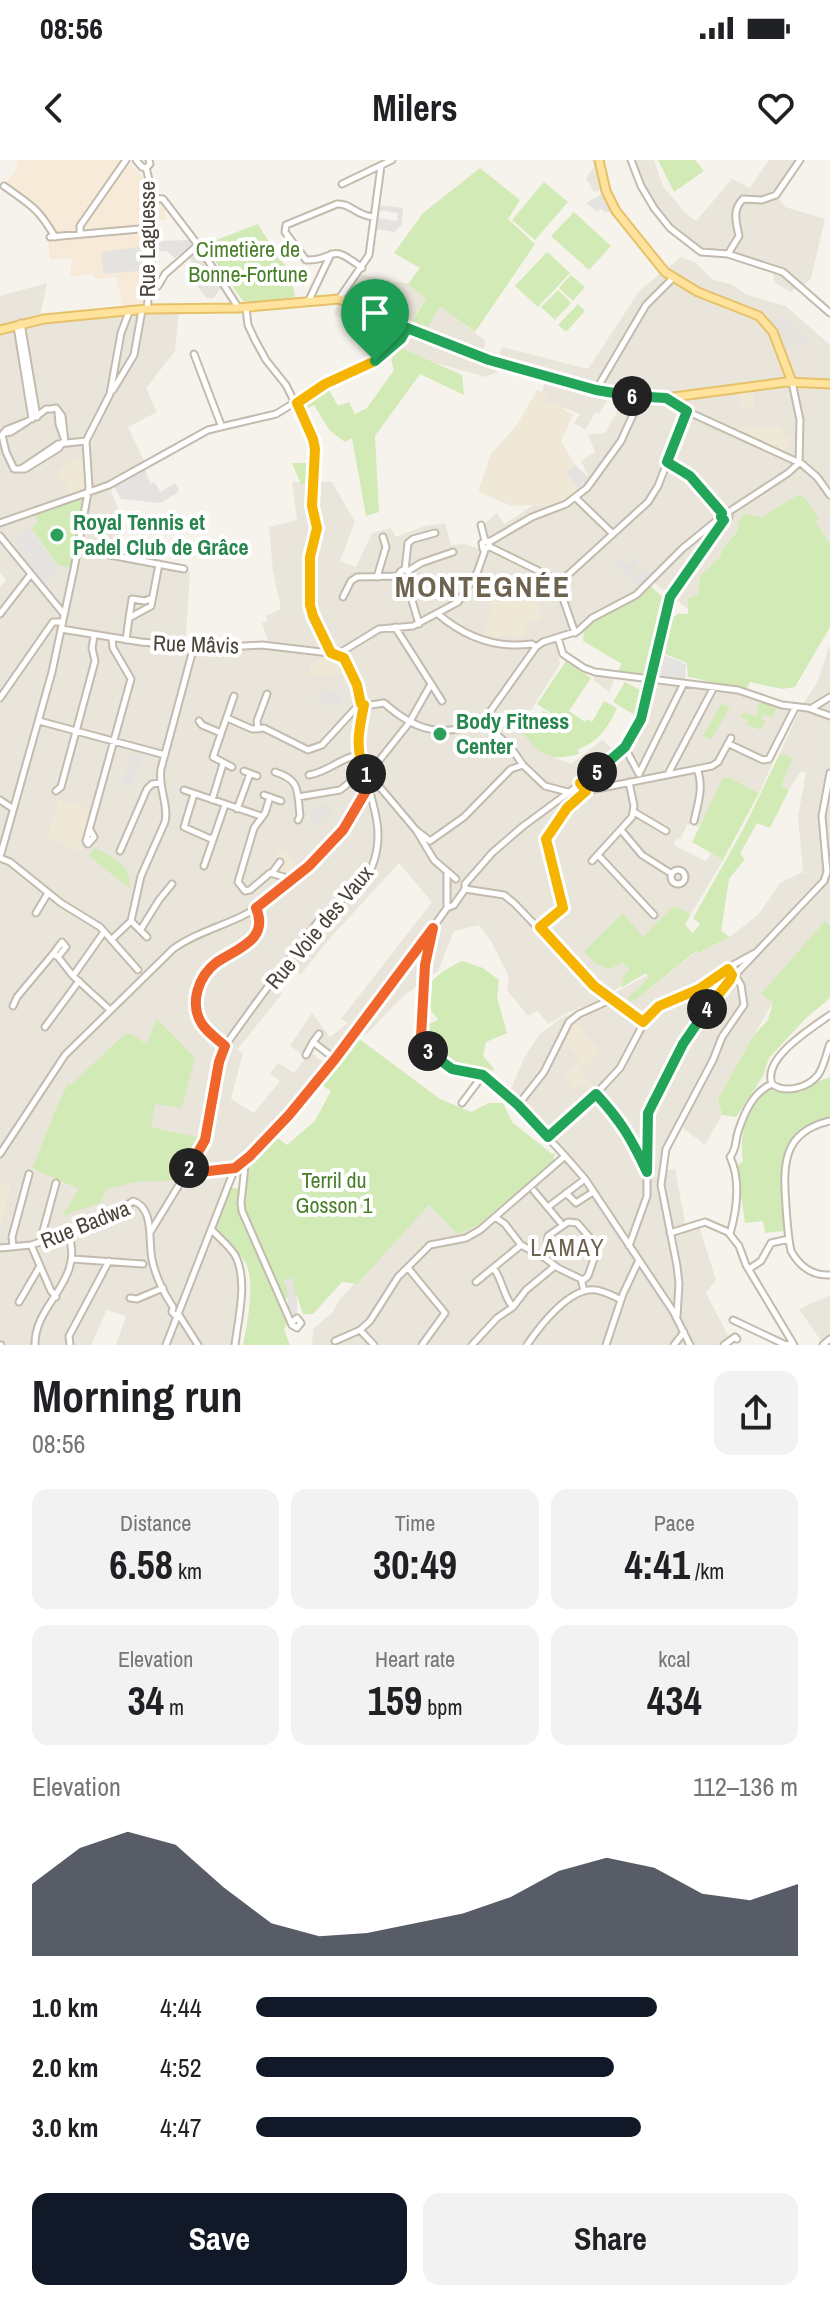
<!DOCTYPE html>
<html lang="en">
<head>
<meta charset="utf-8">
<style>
  body { margin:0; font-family:"Archivo Narrow",sans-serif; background:#f2f2f2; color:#202124; height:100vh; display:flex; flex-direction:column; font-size:30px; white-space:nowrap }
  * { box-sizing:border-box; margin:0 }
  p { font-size:26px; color:#757577 }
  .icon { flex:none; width:44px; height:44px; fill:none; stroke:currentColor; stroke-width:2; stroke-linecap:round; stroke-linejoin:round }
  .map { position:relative; height:1185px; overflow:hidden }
  .drawer { display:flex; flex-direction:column; background:#fff; flex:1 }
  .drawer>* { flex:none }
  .pin { position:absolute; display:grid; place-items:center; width:68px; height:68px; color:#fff; margin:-82px -34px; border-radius:50% 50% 50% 0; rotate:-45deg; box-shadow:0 0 8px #0007 }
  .pin .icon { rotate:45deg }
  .km { position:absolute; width:40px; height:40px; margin:-20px; border-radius:50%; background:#222; color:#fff; font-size:22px; line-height:40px; text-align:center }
  .round { display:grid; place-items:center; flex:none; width:84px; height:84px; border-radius:16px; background:#f2f2f2 }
  .summary { display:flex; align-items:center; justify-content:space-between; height:136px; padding:0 32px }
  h1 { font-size:44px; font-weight:800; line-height:60px }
  .figures { display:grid; grid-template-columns:repeat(3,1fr); gap:12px; height:136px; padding:8px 32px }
  .figures div { display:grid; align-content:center; border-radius:16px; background:#f2f2f2; text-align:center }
  .figures b { font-size:40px; font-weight:800 }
  .figures small { font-size:22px; font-weight:400 }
  .figures p { font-size:22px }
  .chart { height:224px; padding:16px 32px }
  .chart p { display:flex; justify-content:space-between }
  .chart svg { width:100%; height:144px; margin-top:8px; fill:#111827; opacity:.7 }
  .primary-button { display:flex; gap:16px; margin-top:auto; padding:16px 32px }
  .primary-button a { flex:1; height:92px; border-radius:16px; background:#111827; color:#fff; font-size:32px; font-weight:800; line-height:92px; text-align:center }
  .primary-button a+a { background:#f2f2f2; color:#202124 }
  ul { padding:0 32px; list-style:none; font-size:26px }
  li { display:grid; grid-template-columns:128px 96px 1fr; align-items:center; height:60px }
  li i { height:20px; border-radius:10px; background:#111827 }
  .status { display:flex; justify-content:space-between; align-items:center; height:56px; padding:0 40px; background:#fff; direction:ltr }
  .status svg { height:22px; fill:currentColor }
  header { display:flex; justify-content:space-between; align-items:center; height:104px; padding:0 32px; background:#fff; font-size:36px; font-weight:800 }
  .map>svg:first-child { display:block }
  .residential { fill:#eae5da; fill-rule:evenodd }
  .commercial { fill:#f7ead8 }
  .industrial { fill:#e6e2dd }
  .education { fill:#efe8d6 }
  .green { fill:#d2eab5 }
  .parking { fill:#e5e3e0 }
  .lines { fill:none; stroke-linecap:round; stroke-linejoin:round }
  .minor-casing { stroke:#c2bbae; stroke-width:9 }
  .major-casing { stroke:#e6c16a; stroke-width:11 }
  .minor { stroke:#fff; stroke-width:5 }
  .major { stroke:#ffe39c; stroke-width:7 }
  .split-1-casing { stroke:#fff; stroke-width:16 }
  .split-2-casing { stroke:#fff; stroke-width:16 }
  .split-3-casing { stroke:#fff; stroke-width:16 }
  .split-4-casing { stroke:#fff; stroke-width:16 }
  .split-5-casing { stroke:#fff; stroke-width:16 }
  .split-6-casing { stroke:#fff; stroke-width:16 }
  .split-7-casing { stroke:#fff; stroke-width:16 }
  .split-1 { stroke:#f5b400; stroke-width:10 }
  .split-2 { stroke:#f0652b; stroke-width:10 }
  .split-3 { stroke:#f0652b; stroke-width:10 }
  .split-4 { stroke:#22a559; stroke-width:10 }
  .split-5 { stroke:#f5b400; stroke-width:10 }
  .split-6 { stroke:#22a559; stroke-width:10 }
  .split-7 { stroke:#22a559; stroke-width:10 }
  .leisure-dot { fill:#2e9e5b; stroke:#fff; stroke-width:3 }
  .labels { text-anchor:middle; stroke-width:8; stroke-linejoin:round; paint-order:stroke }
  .street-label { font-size:22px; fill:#4b4439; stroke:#fff }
  .park-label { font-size:22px; fill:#4a7f2a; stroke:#fff }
  .leisure-label { font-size:22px; font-weight:bold; fill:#27864d; stroke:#fff; text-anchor:start }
  .neighbourhood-label { font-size:24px; letter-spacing:2px; fill:#6e6250; stroke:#fff }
  .district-label { font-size:30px; font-weight:bold; letter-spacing:2px; fill:#6e6250; stroke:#fff }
</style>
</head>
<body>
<div class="status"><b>08:56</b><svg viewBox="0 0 49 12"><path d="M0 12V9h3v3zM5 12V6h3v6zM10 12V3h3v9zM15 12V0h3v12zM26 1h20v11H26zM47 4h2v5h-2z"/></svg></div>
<header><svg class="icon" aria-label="back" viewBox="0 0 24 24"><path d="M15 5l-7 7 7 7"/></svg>Milers<svg class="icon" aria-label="heart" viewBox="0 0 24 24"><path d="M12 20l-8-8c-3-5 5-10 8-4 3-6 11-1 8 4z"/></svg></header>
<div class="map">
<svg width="830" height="1185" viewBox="0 0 830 1185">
  <rect width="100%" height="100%" fill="#f6f3ec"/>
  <path class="residential" d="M592,0H597L605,30L594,32L586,19L594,6Z
    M631,0H654L663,26L686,54L696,61L732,19L750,28L769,0H800L776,35L785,47L825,59L811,118L804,125L799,126L791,132L775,123L772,109L728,94L699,93L670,67L641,26Z
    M681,97L696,103L713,120L731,124L747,135L786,146L830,185V384L816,362L819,360L798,336L762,357H748L722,390L720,397L700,416L698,434L689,439V450L651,420L640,432L576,469L561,425L490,385L482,365L497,353L504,364L534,345L557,344L589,318L581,301L595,292L588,274L605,273L625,238L610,236L599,254L595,253L585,270L574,263L580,254L550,243L547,249L539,247L545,220L504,209L486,217L422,199L334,154L342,135L358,114L408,124L426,137L410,165L440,145L485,181L484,189L499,194L502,187L588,209L640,130Z
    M47,123L40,157L179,149L175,191L146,228L157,252L128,267L146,305L109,325L121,357L116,398L190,412L185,487L269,483L262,463L267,461L266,456L281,449L273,411L269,367L297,360L292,322H332L355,362L340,401L356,407L372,373L391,368L396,377L425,366L445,363L451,385L465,384L479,389L475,413L458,440L441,449L439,457L467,476L505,486H532L556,481L560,504L524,561L521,571L543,593L571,604L602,580L620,595L644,560L654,521L734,531L797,550L759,633L728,617L698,667L690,664L687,665L680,680L677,678L673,685L706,701L712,693L723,700L691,754L674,746L643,778L601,776L585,790L596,804L608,809L622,803L631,809L624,823L607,837L648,815L649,817L637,829L634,841L697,791L700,793L730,777L759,754L780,723L803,712L808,715L803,711L798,656L806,613L801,611L789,630L780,627L792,598L780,593L802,545L817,523L830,484V766L825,762L762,833L773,842L718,939L722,955L705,985L678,964L666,989L663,1011L675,1009L686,1067L698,1063L716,1120L706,1133L733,1185H312L313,1169L332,1153L339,1140L429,1045L457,1074L477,1066L566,995L508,936L525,896L539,875L560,859L598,841L567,853L548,864L538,851L528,856L507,830L509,817L491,781L479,765L454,771L438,811L403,836L366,875L358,870L334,899L316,883L310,892L330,907L289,955L235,1009L210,1069L235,1094L240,1108L241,1138L233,1185H116L126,1156L107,1150L91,1185H0V427L6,420L0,412V136ZM399,703L432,742L341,859L348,863L330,877L312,853L290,886L306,897L294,913L278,903L270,914L280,921L254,953L231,939L243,893L237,890L282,834L279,826L293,810L301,814L332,776Z
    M492,390L545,415L555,423L572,471L540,481L517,484L489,480L467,472L440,454L465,437L486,393Z
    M595,513L616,516L609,532L593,520Z
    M830,1135V1185H824L799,1149Z"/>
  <path class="commercial" d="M16,0H124L140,13L146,21L148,39L163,41L165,44L166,60H149L148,121L145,147L123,150L117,117L95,119L93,114L70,117L72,98L50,99L47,69L41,52L5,24L19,6Z"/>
  <path class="industrial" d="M197,88L222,126L214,138H206L193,120L190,95Z
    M784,157L809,180L784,192L772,162Z"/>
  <path class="education" d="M753,229L755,248H741L739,230Z
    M537,230L546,234V244L554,243L573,255L561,281L575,305L589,318L569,338L557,344L511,346L478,332L491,294L516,266Z
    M779,266L784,275L791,279L785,294L743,274L746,267Z
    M72,299H83L86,331L71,337L66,323H62L58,311Z
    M546,422L548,438L538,441L541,460L525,463V476L514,478L513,474L486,479L483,475L491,454L493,435L516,426Z
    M330,495H337L344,502L336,515H309L310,505Z
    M59,640L93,649L81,693L47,677Z
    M283,688L301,709L292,715L277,710L281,703L275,694Z
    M574,861L600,891L587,907L584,903L577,909L597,930L592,934L581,923L574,929L563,917L581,900L562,880Z
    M8,1021L12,1022L0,1066V1025Z"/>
  <path class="green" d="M658,0H695L704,11L674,32Z
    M480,8L520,40L508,59L535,84L475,172L440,146L426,171L410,166L426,138L408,124L420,108L394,93L423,53Z
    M544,22L568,42L535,80L512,60Z
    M574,52L611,86L589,110L551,76Z
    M258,64L279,99L290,110L295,137L253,143L243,141L211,95L208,87L211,82Z
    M547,92L570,113L538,147L515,126Z
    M571,115L585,127L573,141L559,128Z
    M558,130L571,143L555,160L541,147Z
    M578,144L585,151L566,172L558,165Z
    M401,188L462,215L464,235L420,214L375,276L379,352L366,356L352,278L345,282L330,271L314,245L305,250L303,242L327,226L338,246L349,242L355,254L367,248L394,210L391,199Z
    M292,303H311L310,323L301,324Z
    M798,335L805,338L819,359L816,362L830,384V467L795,527L782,529L750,522L746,531C725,527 708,520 688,517L687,503L665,494L669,460L678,454H688V439L698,434L700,416L720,397L722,390L738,370L739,361L744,354L762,357Z
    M78,339L82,342L71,408L58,405L31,368L38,363L35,354Z
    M649,425L665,439L650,514L618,511L622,504L583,481C584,477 583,472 585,468C593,453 634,443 649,425Z
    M566,501L591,518L569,551L585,562L587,559L592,562L604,541L617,548C609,566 598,583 578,589L579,594C547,602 542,595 521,571L528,555L532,557L534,564L543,551L559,558L537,544Z
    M625,522L644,532L638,557L613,542Z
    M761,540L778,546L772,557L764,554L761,559L765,561L761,570L747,565L749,561L741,557L744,552L756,557L759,550L756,549Z
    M721,544L730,547L711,580L703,576Z
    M780,593L793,598L781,626L789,630L770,668L757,663L740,694L745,699L729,719L721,771L730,777L699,793L696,791L634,841L627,839L649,817L646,813L621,828L624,815L630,809L622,803L609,809L596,804L584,791L623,753L643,777L674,746L691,754L685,765L693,773L700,764L693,758L744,668Z
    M728,617L759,633L723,700L692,682L723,618Z
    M94,688C111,696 134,705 129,728L89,696Z
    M825,761L830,766V838L806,858L769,898L763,916L736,957L722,955L718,939L754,875L768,860L773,842L761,834Z
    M462,801L483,808L499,820L497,838L507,873L486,882L483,896L495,910C474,915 431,904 424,879C423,874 424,870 424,866L438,860C435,855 428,848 426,843C421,822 447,808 462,801Z
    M157,859L195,898L182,948L155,944L151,967L200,978L178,1020L135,1022L106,1029L100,1043L62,1056L79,1029L32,1008C45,979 53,951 68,924L71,925L126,873L133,875L146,884Z
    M358,878L440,939L471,952L489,943H503L512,962L552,994L555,993L553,1002L477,1066L457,1074L429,1045L357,1124L342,1122L313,1154H303L297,1136L279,1140L287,1163L284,1170L290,1185H243C247,1165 256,1121 245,1102C237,1090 224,1079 214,1069L232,1028L245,1029L250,1007L275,976L287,985L315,961L331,931L320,924Z
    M830,917V958C768,967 781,1027 785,1071L765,1073L763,1061L745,1063L737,1006L743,1001C739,978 746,945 765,930L802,932L814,923Z"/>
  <path class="parking" d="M602,34L611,51L606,53L600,49L598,52L586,43Z
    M377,45L403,48L402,64L395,72L375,69L377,58L397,61L398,53L377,50Z
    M192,80V85L175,98L166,91H155V81Z
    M143,86L148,110L104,114L101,92Z
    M575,305L592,320L580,332L566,312Z
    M145,310L151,324L153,322L156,324L160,332L175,323L179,330L177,333L160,343L121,339L114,327Z
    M30,369L60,412L43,426L12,387L14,385L38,414L14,380Z
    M636,396L639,401L631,410L640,419L637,413L642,409L649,416L639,427L615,406L620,400L626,406Z
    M661,494L686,504L685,521L658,517L659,504L662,500L660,498Z
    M322,529L342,533L339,546L318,543Z
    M131,594L143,597L131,627L122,625Z
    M323,643L334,651L316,665L309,654Z
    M292,1118L297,1140V1153L293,1155L288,1148L287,1128L283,1120Z"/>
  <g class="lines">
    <g class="minor-casing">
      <path id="minor" d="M136,0L142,7L146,8
        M631,0L641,26L654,48L670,68L701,92L728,94L783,112L830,153
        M146,8C157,43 152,112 147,149
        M146,8L150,4L149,0
        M342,24L392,0
        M4,26C31,45 38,48 55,77
        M151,38L163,39L198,85L238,147
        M80,74V66L126,0
        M50,77L151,68
        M728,94L739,76C736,61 732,50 743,39L762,40L776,35L800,0
        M362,108C326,80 338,101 306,100L285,72L286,65L337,44C351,43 356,56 374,57
        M150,128L158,126L165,114L198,85
        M339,139L369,95L381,6
        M309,140L331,94
        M246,148L248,165L255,180L266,200L286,225L313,279L315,302L312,346L317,368L310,397V445L331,493
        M21,163L37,257
        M17,166L32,259
        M194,194L221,265
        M792,222L800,260L799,303
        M113,230L134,195L142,150
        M596,230L646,145L673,118
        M666,238L680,248L802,304L817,317L830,335
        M51,249L56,248L62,256L65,282
        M58,252L59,264L64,278
        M36,257L46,249H51
        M26,262L6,270L2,275L6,292L14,309H25L59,288L62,283
        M5,273L11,272L28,261
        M667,302L700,325L722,353
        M21,309L58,284L86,281
        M576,338L613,374
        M721 356a4 4 0 1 1 8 0a4 4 0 1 1-8 0Z
        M727,353L788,313L799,303
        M0,363L109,325L208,270L276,254L325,224L381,197L401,179L407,168
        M481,365L485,381
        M0,376L63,453
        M489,382L532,357L566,344L587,328L621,281L641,237
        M490,387L483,389L482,383L488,381L490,387L549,416L558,424L575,473
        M78,389L184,409
        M399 415a5 5 0 1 1 10 0a5 5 0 1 1-10 0Z
        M405,410L408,383L413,379L435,373
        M408,411L421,403L453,392
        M377,417L386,387L383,377
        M406,420L419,464
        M558,424L648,342L658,326L687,251
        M343,437L351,421L357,417L399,416
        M0,454L31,414
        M438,454C465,477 496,489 532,484L536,487
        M129,458L132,439L145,441L152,438
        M395,467L442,541
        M61,469L141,482L211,488L262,485L338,494L379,469L413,466L458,442L477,413L485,390
        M558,478L563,494L584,508L595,512L738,530L782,545L808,548L830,556
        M126,480L129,458L151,446L159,404
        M339,495L352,514L361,544
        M0,538L53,462H62
        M364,546L384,543C417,572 440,577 482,563
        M812,548L830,537
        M363,549C362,575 352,587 365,613
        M227,558L252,569L264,568L308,590L322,585L355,549L359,548
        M39,561L165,595
        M199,561L202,565L221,573
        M482,563L536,487L543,482L578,471L592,458L636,435L682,389L721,357
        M482,563L509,585L523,605L545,626L568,632
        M258,569L257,561L267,534
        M729,584L763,600L769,599L795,548
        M625,588L639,614
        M232,607L213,597L234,536
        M244,611L257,616
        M275,612C301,620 297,631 300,656L298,660
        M639,614L684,523
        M668,614L714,527
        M309,615C328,612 340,598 358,595
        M373,619L416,670L434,700L456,719
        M580,623L586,631L712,606L718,602L731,578
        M184,630L261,656
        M56,631L61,627L95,501L92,488L94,476
        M194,634L184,667L211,679L213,677
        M264,635L281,641
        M270,637L265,653L254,668L238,722L245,731L250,730L270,713L291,719
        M298,637L340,630L364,611
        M0,640L12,648
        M212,640L223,604
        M237,649L250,614
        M634,652L666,671
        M694,661C698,644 704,626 697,609
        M90,670L94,677L88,684L86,681L131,519L113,488L112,479
        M416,670L430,681L464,657L511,609L523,605
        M621,670L642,695L672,714
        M120,691L147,629L152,624L160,623
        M598,695L654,755
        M0,697L52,512L74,409L89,327L86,281L110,234L121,173L129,152
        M0,698L10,702L61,743L100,767L138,810
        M592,701L632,657L634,646L629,622
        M204,706L225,645
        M671 717a7 7 0 1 1 14 0a7 7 0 1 1-14 0Z
        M272,713L280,702
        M465,724L492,693L522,667L614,599L625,587L641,559L670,437L724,360
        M465,729L504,735L514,743L594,826L643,862
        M447,748V713
        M36,753L48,733
        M131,761L147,777
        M540,767L563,748L546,679L567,648L586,631
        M433,768L424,817L421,877L425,888L452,909L483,915L518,945L565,996L585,1019L673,1151L690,1185
        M141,769L159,740L172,724
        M111,780L131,761L141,716L165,662C169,645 158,628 161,609L194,486
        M58,797L53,794L62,782L66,787L58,797L73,816L110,850
        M728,809L730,814L735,815L824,721L827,712L822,656L830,613
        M73,816L104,772
        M13,846L17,837L53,794
        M45,867L79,821
        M319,874L313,882L335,899
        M225,886C217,880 207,873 202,864C189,844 198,816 217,802C236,788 269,780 256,748
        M306,895L313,882
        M772,924C762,898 812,868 830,855
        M596,934L618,957L631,977L647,1012V1036L629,1086
        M462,943L483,915
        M518,945L544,912L569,862L579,854L610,840
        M830,961C782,972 783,1005 786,1046C787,1061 788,1077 791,1091C800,1107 812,1116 830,1115
        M548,977L594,936L620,908L649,853L668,841L699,829L731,806L755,793
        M0,994L65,895L173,789C200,769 236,764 262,744C291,722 324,697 345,668C356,652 361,635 375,621
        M245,1006L241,1043L242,1051L292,1165L297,1168L301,1163L297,1158L291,1163
        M188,1009L213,1012L235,1008L250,996L289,955L366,860L447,748L454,745L465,729V724
        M647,1012L646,966L654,937L694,866L732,815
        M534,1031L560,1062
        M566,1033L576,1043L593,1032
        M548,1047L585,1019
        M495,1057L505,1064L521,1085L545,1098L558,1108L581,1119L584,1131
        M211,1069C219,1078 231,1087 236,1097C248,1122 238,1159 235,1185
        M151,1071L201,989L219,902L225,886C254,845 285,803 317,763C334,742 366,728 374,701C384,670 373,646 366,617L409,563L431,524
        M670,1073L705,1062L728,1072L739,1086L746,1105L794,1185
        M730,1074C737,1049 741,1020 730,997C737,989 735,981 738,972C744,953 753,932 772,924C785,934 808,928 818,915C824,907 826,894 830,884
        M45,1081L43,1071L56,1023
        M31,1085L51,1131L56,1137
        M13,1087L12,1077L29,1014
        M0,1088L31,1085L68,1073L103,1061L133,1041C155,1048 148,1082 152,1099C155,1115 164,1134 173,1147L172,1152L176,1156
        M545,1098L548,1076L568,1062L577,1063L598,1087L588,1116L582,1121
        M72,1099L143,1104
        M408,1108L445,1153L422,1185
        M494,1109C503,1121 503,1136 513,1147
        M749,1109L761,1101L771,1083L789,1079
        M476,1122L521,1085
        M130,1138L137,1139L163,1128
        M19,1142L40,1106
        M179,1155L198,1185
        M677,1156L679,1124L677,1106L661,1025L666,989L713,900L722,877L744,845L741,825L735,815
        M733,1160L786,1185L792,1183
        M360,1170L374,1185
        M335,1181L360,1170L370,1161L398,1117L430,1085L466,1078L480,1070L565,996
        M0,1185H1
        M35,1185C34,1143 86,1121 68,1073
        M70,1185L69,1176L109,1101
        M166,1185L235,1008
        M472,1185L497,1158L513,1147L526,1130L555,1106
        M527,1185C539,1167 570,1126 596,1130C604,1131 613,1136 620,1139
        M606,1185L623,1134L639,1100
        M674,1185L684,1172
        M724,1185L735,1177L737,1179
        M823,1185L830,1179"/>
    </g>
    <g class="major-casing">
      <path id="major" d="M599,0L606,31L616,51L665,112L698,132L759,156L773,172L792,222
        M0,170L44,159L147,149L238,148L339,139L489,200L603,232L666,238L786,222L830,224"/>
    </g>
    <use href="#minor" class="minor"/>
    <use href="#major" class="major"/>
  </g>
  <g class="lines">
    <g class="split-1-casing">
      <path id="split-1" d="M366,614C354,590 359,569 364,545L361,544L357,525L344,498L331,493L313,456L310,445V397L317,368L312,346L315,289L313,279L297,243L325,224L375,201"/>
    </g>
    <g class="split-2-casing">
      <path id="split-2" d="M189,1008L205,980L219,902L225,886C217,879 207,872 202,864C189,844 198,816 217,802C236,789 270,780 256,748L309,706L343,670L369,626L366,614"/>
    </g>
    <g class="split-3-casing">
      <path id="split-3" d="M189,1008L200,1012L235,1008L250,996L289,955L335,899L433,768L425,805L421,877L428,891"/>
    </g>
    <g class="split-4-casing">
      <path id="split-4" d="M428,891L452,909L483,915L518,945L548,977L596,934C621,961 631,978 647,1012L648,953L683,884L707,849"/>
    </g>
    <g class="split-5-casing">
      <path id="split-5" d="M597,612L580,623L586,631L567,648L546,679L563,748L540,767L594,826L643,862L659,846L699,829L728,809L732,815L730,820L707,849"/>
    </g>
    <g class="split-6-casing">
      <path id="split-6" d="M597,612L625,587L641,559L670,437L724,360L721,357L722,353L690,316L667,302L687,251L666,238L632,236"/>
    </g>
    <g class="split-7-casing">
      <path id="split-7" d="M375,201L401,179L407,168L489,200L596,230L632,236"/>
    </g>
    <use href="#split-1" class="split-1"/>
    <use href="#split-2" class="split-2"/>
    <use href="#split-3" class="split-3"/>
    <use href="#split-4" class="split-4"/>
    <use href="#split-5" class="split-5"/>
    <use href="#split-6" class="split-6"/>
    <use href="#split-7" class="split-7"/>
  </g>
  <g class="leisure-dot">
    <circle cx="57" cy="375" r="8"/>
    <circle cx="440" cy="574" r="8"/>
  </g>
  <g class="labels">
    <g class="street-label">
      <text transform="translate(147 79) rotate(-90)" y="8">Rue Laguesse</text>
      <text transform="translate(196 484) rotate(2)" y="8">Rue Mâvis</text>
      <text transform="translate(319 767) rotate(-50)" y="8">Rue Voie des Vaux</text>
      <text transform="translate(85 1064) rotate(-22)" y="8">Rue Badwa</text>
    </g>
    <g class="park-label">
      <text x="248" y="97">Cimetière de<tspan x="248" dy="25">Bonne-Fortune</tspan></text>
      <text x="334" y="1028">Terril du<tspan x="334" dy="25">Gosson 1</tspan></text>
    </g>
    <g class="leisure-label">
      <text x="73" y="370">Royal Tennis et<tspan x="73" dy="25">Padel Club de Grâce</tspan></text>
      <text x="456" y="569">Body Fitness<tspan x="456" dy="25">Center</tspan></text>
    </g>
    <g class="neighbourhood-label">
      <text x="568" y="1096">LAMAY</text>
    </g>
    <g class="district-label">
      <text x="483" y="437">MONTEGNÉE</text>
    </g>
  </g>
</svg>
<div class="pin" style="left:375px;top:201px;background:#1e9e55"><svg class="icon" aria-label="arrive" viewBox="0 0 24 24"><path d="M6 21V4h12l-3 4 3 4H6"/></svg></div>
<b class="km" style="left:366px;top:614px">1</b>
<b class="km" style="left:189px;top:1008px">2</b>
<b class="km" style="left:428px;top:891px">3</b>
<b class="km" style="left:707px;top:849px">4</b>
<b class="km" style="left:597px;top:612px">5</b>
<b class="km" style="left:632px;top:236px">6</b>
</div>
<section class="drawer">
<div class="summary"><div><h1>Morning run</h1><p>08:56</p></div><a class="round"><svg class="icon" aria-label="share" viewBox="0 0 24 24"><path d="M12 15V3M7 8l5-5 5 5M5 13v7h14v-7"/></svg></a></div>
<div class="figures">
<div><p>Distance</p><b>6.58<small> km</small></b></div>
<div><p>Time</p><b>30:49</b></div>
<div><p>Pace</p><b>4:41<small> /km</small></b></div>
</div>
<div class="figures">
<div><p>Elevation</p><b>34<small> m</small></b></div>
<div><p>Heart rate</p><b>159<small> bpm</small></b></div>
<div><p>kcal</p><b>434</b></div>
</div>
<div class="chart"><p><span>Elevation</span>112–136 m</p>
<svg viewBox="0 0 160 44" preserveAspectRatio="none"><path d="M0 44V22L10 11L20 6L30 10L40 23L50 34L60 38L70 37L80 34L90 31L100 26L110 18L120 14L130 17L140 25L150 27L160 22V44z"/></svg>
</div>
<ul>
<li><b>1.0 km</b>4:44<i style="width:74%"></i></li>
<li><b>2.0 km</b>4:52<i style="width:66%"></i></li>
<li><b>3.0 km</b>4:47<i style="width:71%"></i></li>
</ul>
<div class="primary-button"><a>Save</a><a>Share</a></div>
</section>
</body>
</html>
